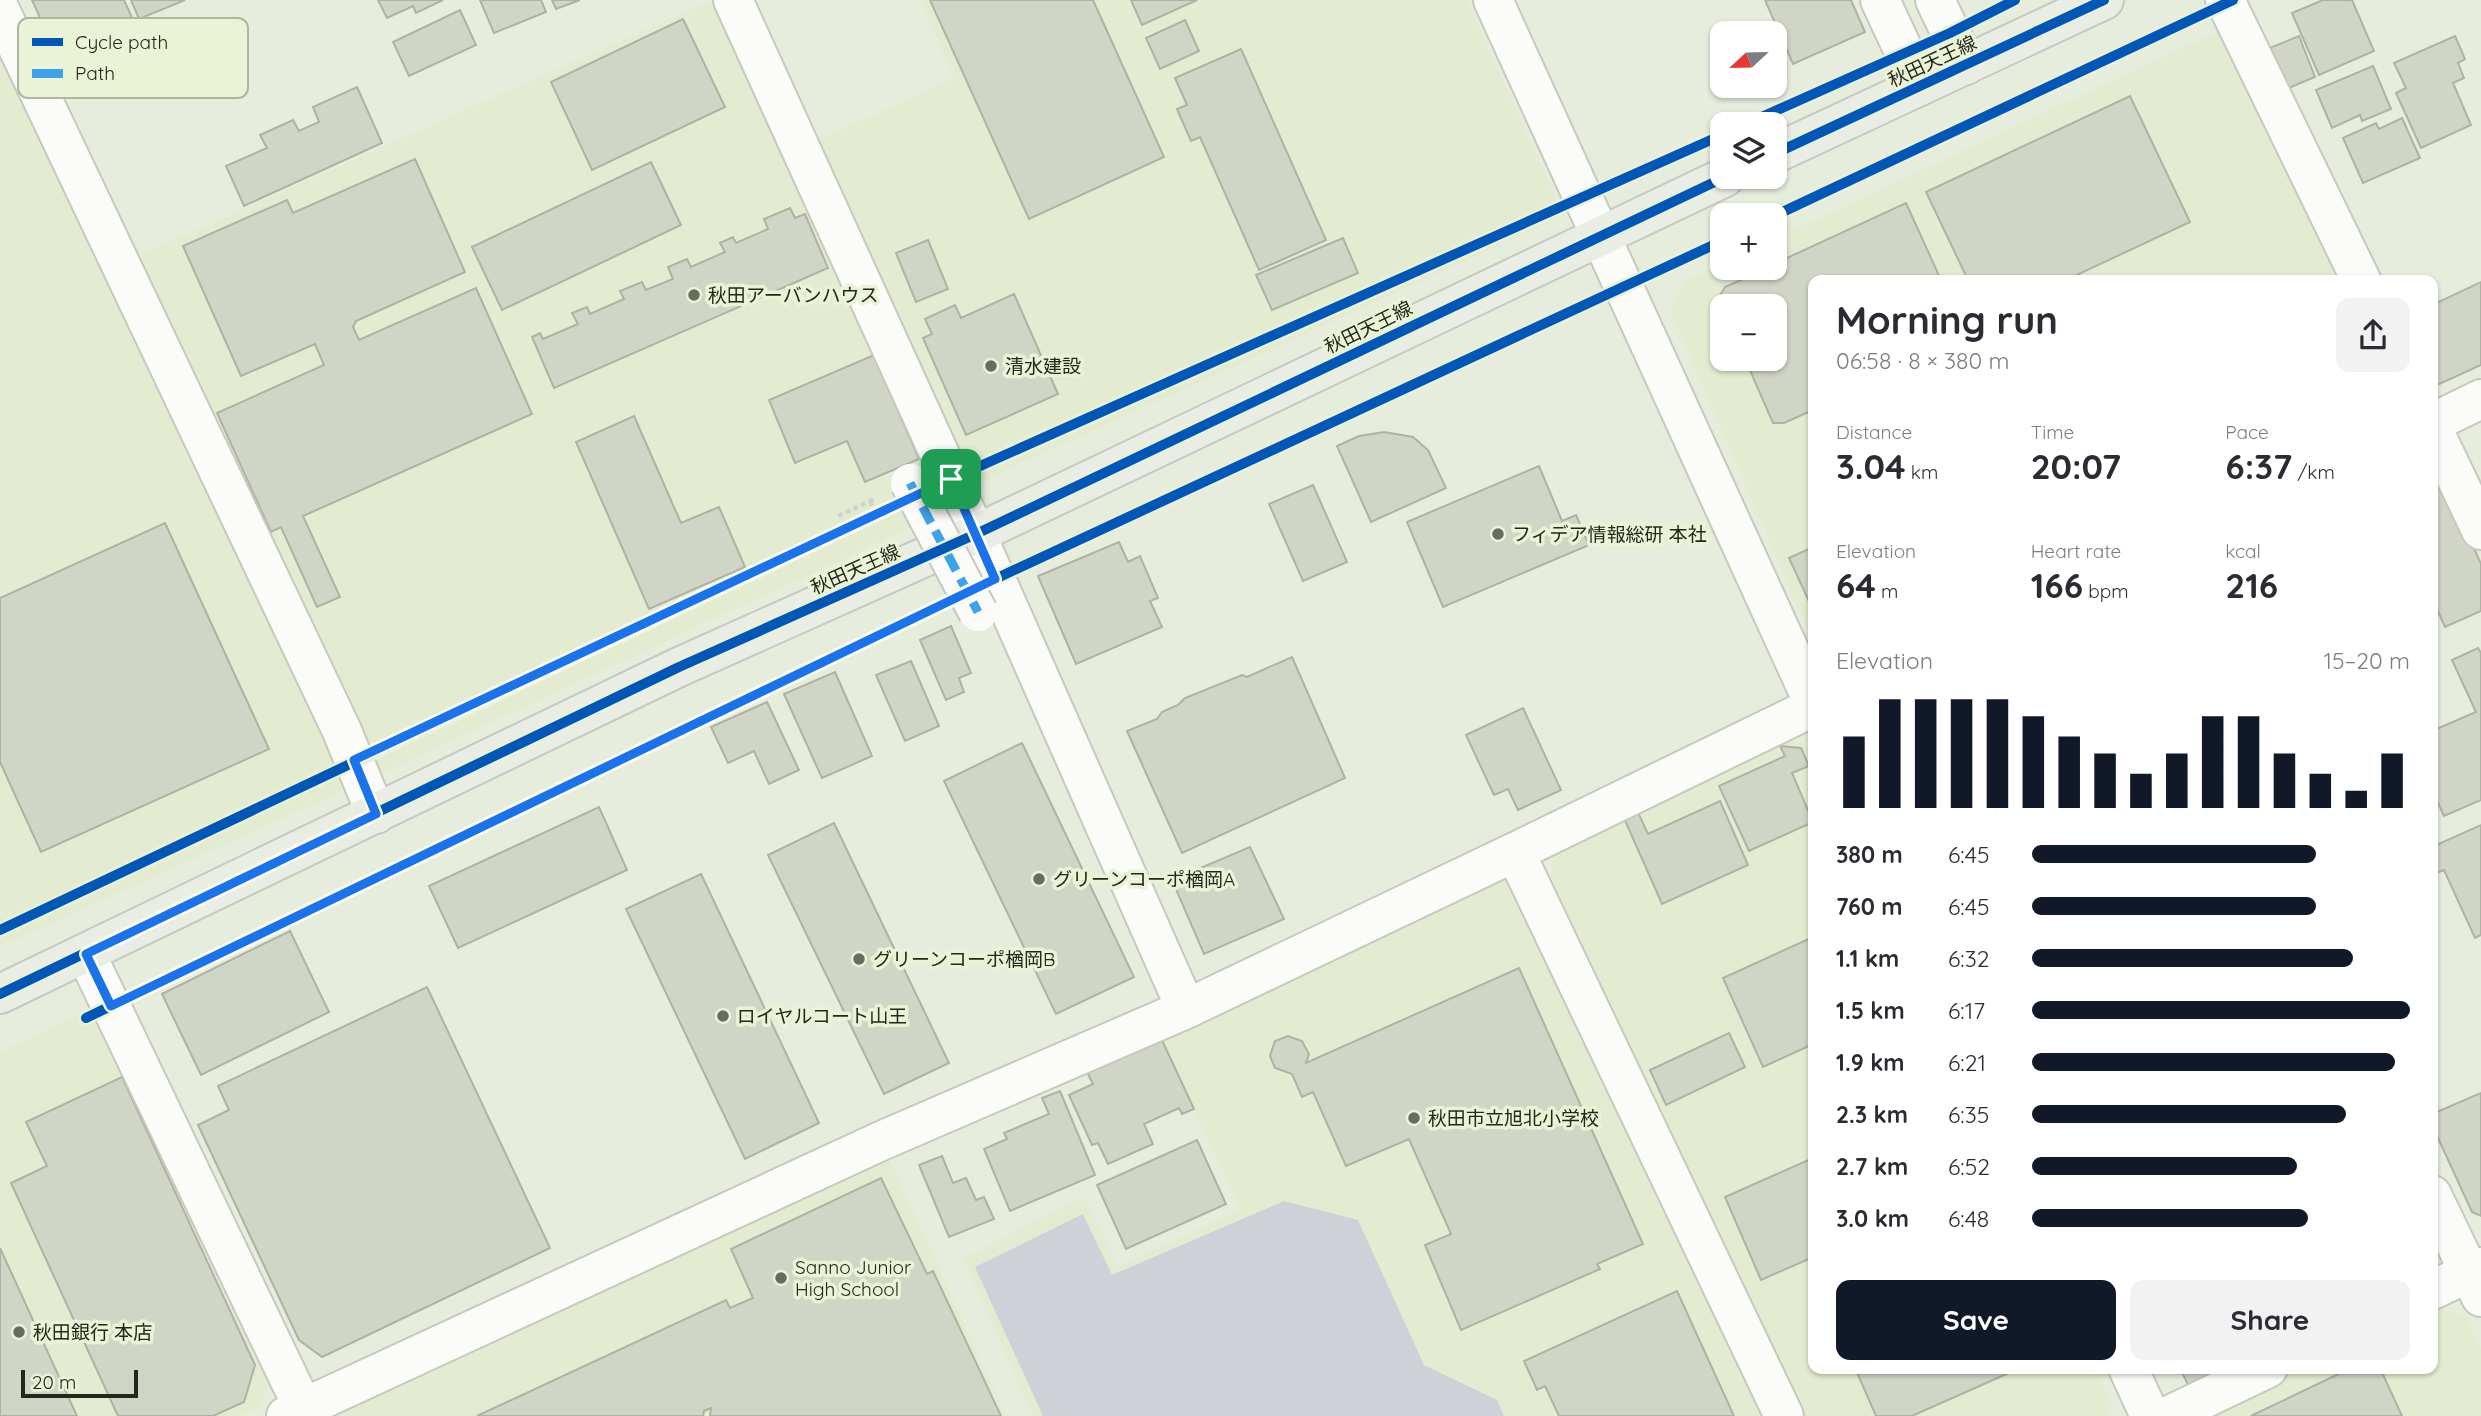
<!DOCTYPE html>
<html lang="en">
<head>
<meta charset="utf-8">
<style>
  body { margin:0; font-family:Quicksand,"Noto Sans JP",sans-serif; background:#f2f2f3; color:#2b2b33; height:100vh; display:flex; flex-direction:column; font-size:26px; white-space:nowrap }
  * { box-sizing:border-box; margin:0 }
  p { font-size:23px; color:#7c7c81 }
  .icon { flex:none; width:38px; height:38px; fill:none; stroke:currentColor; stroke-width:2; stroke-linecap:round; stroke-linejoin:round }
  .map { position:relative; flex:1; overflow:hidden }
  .drawer { position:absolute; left:1808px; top:275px; width:630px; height:1099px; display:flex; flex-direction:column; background:#fff; border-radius:14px; box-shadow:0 2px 5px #0004 }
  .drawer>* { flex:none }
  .needle { width:46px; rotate:248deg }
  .tools { position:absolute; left:1710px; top:21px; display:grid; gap:14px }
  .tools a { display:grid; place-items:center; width:77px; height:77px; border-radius:14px; background:#fff; box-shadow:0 2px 5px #0004; font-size:35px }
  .scale { position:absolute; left:21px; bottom:18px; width:117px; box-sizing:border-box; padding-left:7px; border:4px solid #24271c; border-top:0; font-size:19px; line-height:24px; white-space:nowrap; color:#24271c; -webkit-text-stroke:5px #eaf3d6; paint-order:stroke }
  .pin { position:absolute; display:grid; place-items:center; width:60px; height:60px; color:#fff; margin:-30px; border-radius:14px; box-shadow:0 4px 10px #0006 }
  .round { display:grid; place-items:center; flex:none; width:74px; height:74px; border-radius:14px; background:#f2f2f3 }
  .head { display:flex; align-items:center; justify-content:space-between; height:119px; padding:0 28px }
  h1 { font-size:38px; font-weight:700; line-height:52px }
  .stats { display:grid; grid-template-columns:repeat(3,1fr); gap:10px; height:119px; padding:7px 28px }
  .stats div { display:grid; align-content:center }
  .stats b { font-size:35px; font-weight:700 }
  .stats small { font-size:19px; font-weight:400 }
  .stats p { font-size:19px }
  .chart { height:196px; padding:14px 28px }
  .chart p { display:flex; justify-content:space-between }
  .chart svg { width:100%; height:126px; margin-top:7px; stroke:#111827; stroke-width:6 }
  .cta { display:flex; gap:14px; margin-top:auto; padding:14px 28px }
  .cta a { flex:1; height:80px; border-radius:14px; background:#111827; color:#fff; font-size:28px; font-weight:700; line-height:80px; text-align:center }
  .cta a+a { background:#f2f2f3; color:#2b2b33 }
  ul { padding:0 28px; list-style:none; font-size:23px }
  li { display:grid; grid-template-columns:112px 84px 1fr; align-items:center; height:52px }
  li i { height:18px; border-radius:9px; background:#111827 }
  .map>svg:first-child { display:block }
  .built { fill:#e3ecd0; fill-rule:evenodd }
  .pitch { fill:#cfd1d9 }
  .building { fill:#d0d5c6; stroke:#adb2a4; stroke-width:2 }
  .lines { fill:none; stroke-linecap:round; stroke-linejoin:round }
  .minor-casing { stroke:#c6cabd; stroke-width:42 }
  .major-casing { stroke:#c6c9c1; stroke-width:42 }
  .path { stroke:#d0d2cd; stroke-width:4.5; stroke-dasharray:5 3.5; stroke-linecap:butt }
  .minor { stroke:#fbfcfa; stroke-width:38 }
  .major { stroke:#eaede4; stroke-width:38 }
  .minor-bridge-casing { stroke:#c6cabd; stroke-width:42; stroke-linecap:butt }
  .path-bridge { stroke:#d0d2cd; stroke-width:4.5; stroke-dasharray:5 3.5; stroke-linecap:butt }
  .minor-bridge { stroke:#fbfcfa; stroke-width:38 }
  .quiet { stroke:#3ea2ea; stroke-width:9; stroke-dasharray:18 9; stroke-linecap:butt }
  .cycleway-casing { stroke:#eaf3d6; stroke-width:15 }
  .cycleway { stroke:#0057b8; stroke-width:10 }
  .route-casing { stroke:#fff; stroke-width:14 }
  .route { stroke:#1a73e8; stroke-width:9 }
  .poi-dot { fill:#686c5f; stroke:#eaf3d6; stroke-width:2.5 }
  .labels { text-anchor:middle; stroke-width:7; stroke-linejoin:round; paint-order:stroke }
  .street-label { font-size:19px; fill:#24271c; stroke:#eaf3d6 }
  .poi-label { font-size:19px; fill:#24271c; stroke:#eaf3d6; text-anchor:start }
  .key { fill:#eaf3d6; stroke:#afb69e; stroke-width:2 }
  .key-label { font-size:19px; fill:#24271c }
</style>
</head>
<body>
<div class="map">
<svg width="2481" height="1416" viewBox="0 0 2481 1416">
  <rect width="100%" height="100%" fill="#e7eddc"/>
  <path class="built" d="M712,0H722L953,508L374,777L129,260Z
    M920,0H1467L1564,216L974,485L815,142L954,78Z
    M2231,25L2350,280H1813V642L1670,311L1684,281L1722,263V268H1774L1775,239ZM1722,306H1774V359H1722Z
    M0,29L350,788L0,947Z
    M1786,737L1806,745L1813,760V1368L2095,1369L2113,1408L2107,1416H1798L1550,875L1554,846Z
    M1509,871L1774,1416H1033L963,1258L1084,1197L1118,1267L1240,1209L1161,1038Z
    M94,1007L268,1385L262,1406L240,1416H0V1052Z
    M888,1156L1006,1416H345L351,1401Z
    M2432,1303L2467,1319L2481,1349V1416H2203L2205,1411L2295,1369L2432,1368Z"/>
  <path class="pitch" d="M1284,1201L1358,1220L1424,1365L1497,1400L1504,1416H1043L975,1267L1083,1214L1112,1275Z"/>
  <path class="building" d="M32,0H124L135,24L105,38L96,21L51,42Z
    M131,0H185L139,19Z
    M378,0H443L416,13L413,6L387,18Z
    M480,0H541L546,12L494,33Z
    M552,0H580L556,9Z
    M930,0H1093L1164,157L1029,219Z
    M1131,0H1197L1142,25Z
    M1765,0H1851L1865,32L1793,64Z
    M2323,0H2352L2374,51L2319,75L2292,13Z
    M460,10L476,45L409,76L393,42Z
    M683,19L725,107L592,170L551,82Z
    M1185,20L1199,51L1160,69L1146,38Z
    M2299,36L2315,77L2284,90L2267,49Z
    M2455,36L2465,59L2458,63L2464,78L2453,83L2471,125L2421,148L2396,93L2406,88L2394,63Z
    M1241,49L1326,240L1259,270L1200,137L1191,141L1177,109L1187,105L1175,78Z
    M2373,66L2391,109L2362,121L2360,115L2332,128L2316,90Z
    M357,87L382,143L244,206L226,166L267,148L260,135L293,120L299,131L319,122L313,107Z
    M2130,96L2190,222L2066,280H1968L1926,192Z
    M2402,118L2420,158L2363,183L2343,138L2376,123L2379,129Z
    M415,159L465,272L356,321L353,327L359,340L476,288L532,414L303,516L340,597L317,607L281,527L271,532L217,413L324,365L315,344L241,376L183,246L287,200L293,213Z
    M651,162L681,225L502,310L472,247Z
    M1906,203L1941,280H1813V410L1784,423H1773L1745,359H1774V306H1723L1719,297L1725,287L1767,268H1774V264Z
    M790,208L795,218L805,214L828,268L554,388L532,337L540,333L543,339L578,324L572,313L587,307L590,314L624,299L620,291L642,282L646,290L673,279L668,267L687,259L691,267L725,252L720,243L733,237L736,243L768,229L764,219Z
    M1343,238L1358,273L1272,310L1256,275Z
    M928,240L948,289L916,302L896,253Z
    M2481,282V365L2435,386L2432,305Z
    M1014,294L1058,394L966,435L923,338L932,334L925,319L955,305L961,318Z
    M874,355L919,459L865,482L847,441L795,463L769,400Z
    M634,416L681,523L719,507L745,567L649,609L576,442Z
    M1384,432L1413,437L1428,450L1446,488L1371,522L1337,446L1359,436Z
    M1539,466L1562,521L1576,515L1589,545L1443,607L1407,522Z
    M2438,468L2481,564V611L2445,627L2432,598V470Z
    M1313,485L1347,562L1303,581L1269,504Z
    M165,523L269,749L41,852L0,762V598Z
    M1119,542L1128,562L1140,556L1158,598L1150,601L1162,627L1076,664L1038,576Z
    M1813,547V610L1789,558Z
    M951,626L971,673L959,678L964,692L946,700L920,640Z
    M2478,648L2481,653V800L2444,816L2432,790V731L2476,712L2452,660Z
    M1292,657L1345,778L1182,853L1127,731L1157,719L1162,712L1178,705L1185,698L1242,675L1247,677Z
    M911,661L939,726L905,741L876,675Z
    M835,672L872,756L822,778L784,694Z
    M767,702L799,770L769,784L754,751L728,763L711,727Z
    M1523,708L1561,790L1518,810L1508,789L1494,795L1466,735Z
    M1022,743L1134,977L1056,1014L944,781Z
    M1780,746L1801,748L1809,766L1792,773L1813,822L1749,851L1719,786L1785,756Z
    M1720,801L1748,865L1662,904L1623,816L1637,810L1648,834Z
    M599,807L627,870L458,948L429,886Z
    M834,823L949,1063L884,1094L768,855Z
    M2481,825V935L2475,938L2444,870L2432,875V847Z
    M1250,847L1284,919L1204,954L1172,880Z
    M701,874L819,1123L745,1159L626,909Z
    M290,931L329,1012L201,1075L162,994Z
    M1813,937V1044L1763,1067L1723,978Z
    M1519,968L1643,1244L1597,1264L1600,1269L1461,1330L1425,1245L1451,1234L1409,1139L1346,1166L1313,1092L1302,1097L1292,1074L1275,1068L1270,1056L1275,1041L1288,1036L1302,1041L1309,1054L1306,1063Z
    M427,987L550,1248L322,1357L299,1340L198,1125L229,1110L218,1086Z
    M1729,1033L1745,1067L1666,1105L1650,1070Z
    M1161,1038L1194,1109L1182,1114L1179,1108L1144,1124L1153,1144L1108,1164L1098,1143L1092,1145L1069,1095L1093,1084L1087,1072Z
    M122,1077L255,1365L244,1402L213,1416H118L11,1183L47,1166L26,1122Z
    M1060,1091L1095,1175L1010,1211L984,1149L1007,1139L1004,1133L1049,1114L1042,1098Z
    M2481,1093V1216L2472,1212L2432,1125V1114Z
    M1197,1140L1226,1204L1126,1249L1097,1185Z
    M942,1156L953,1183L966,1178L976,1200L984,1197L994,1219L949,1237L919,1165Z
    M1813,1158V1257L1761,1280L1725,1197Z
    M881,1178L927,1274L933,1271L1001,1416H710L711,1408L704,1411L703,1416H477L726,1300L730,1308L753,1298L731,1249Z
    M0,1248L77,1416H0Z
    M1677,1291L1734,1416H1559L1545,1386L1537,1390L1524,1361Z
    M1855,1368H2020L1912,1416H1876Z
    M2180,1368H2224L2188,1385Z
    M2351,1368H2380L2402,1416H2251Z"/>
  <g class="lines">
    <g class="minor-casing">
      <path id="minor" d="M733,0L976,534L1186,1009
        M1493,0L1813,702
        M1880,0L1920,86
        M1935,0L1966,65
        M2225,0L2361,280
        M0,10L342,731L376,814
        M2432,423L2481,399
        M2432,427L2481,530
        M86,954L307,1416
        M2432,1195L2481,1297
        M2432,1290L2481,1267
        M2128,1368L2150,1416
        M286,1416L881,1141L1186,1009L1515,852
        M1784,1416L1515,852L1813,707
        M2168,1416L2268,1368"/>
    </g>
    <g class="major-casing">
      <path id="major" d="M1774,154L2104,0
        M0,994L679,667L976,534L1725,177"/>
    </g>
    <path class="path" d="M1774,216L2192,20
      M1658,271L1722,241
      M984,464L1549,213
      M838,516L874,499
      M1029,563L1590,303
      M389,743L881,512
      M0,930L321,776
      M147,988L933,610"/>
    <use href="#minor" class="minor"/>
    <use href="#major" class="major"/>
    <g class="minor-bridge-casing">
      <path id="minor-bridge" d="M910,483L978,612"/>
    </g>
    <path class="path-bridge" d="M870,501L878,520"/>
    <use href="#minor-bridge" class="minor-bridge"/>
    <path class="quiet" d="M910,483L978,612"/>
    <g class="cycleway-casing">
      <path id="cycleway" d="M1746,124L1950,33L2015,0
        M1774,154L2104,0
        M1774,216L2233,0
        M0,930L951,479L1722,135
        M0,994L679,667L976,534L1725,177
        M86,1018L995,579L1722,241"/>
    </g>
    <use href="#cycleway" class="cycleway"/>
  </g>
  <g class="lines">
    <g class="route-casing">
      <path id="route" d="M951,479L995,579L111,1006L86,954L376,814L354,760Z"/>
    </g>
    <use href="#route" class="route"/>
  </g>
  <g class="poi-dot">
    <circle cx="694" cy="295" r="7"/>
    <circle cx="991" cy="366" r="7"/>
    <circle cx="1498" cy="534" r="7"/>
    <circle cx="1039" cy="879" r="7"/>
    <circle cx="859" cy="959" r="7"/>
    <circle cx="723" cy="1016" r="7"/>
    <circle cx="1414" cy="1118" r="7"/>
    <circle cx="781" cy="1278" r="7"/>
    <circle cx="19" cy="1332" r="7"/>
  </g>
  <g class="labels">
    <g class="street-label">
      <text transform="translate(1932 61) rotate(-25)" y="7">秋田天王線</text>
      <text transform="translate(1368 327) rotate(-26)" y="7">秋田天王線</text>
      <text transform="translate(855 569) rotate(-24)" y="7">秋田天王線</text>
    </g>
    <g class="poi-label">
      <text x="708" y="302">秋田アーバンハウス</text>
      <text x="1005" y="373">清水建設</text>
      <text x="1512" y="541">フィデア情報総研 本社</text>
      <text x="1053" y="886">グリーンコーポ楢岡A</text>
      <text x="873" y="966">グリーンコーポ楢岡B</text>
      <text x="737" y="1023">ロイヤルコート山王</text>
      <text x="1428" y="1125">秋田市立旭北小学校</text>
      <text x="795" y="1274">Sanno Junior<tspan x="795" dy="22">High School</tspan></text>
      <text x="33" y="1339">秋田銀行 本店</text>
    </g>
  </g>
  <rect x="18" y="18" width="230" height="80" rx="10" class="key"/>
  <rect x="32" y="38" width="31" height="8" fill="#0057b8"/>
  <rect x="32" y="69" width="31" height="9" fill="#3ea2ea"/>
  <g class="key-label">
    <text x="75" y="49">Cycle path</text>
    <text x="75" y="80">Path</text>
  </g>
</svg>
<div class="tools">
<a><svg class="needle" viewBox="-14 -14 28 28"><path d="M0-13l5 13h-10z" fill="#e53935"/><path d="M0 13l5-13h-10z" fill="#7c7c81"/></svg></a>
<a><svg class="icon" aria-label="layers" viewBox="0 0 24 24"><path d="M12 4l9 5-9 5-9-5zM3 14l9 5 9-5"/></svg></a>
<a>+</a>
<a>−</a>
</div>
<div class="scale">20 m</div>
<div class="pin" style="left:951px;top:479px;background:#1e9e55"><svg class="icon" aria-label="arrive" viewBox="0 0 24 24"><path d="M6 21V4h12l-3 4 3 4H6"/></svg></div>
<section class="drawer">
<div class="head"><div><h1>Morning run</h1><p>06:58 · 8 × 380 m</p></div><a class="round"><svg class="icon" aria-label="share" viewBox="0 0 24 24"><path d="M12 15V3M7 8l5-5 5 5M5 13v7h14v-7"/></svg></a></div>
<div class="stats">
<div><p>Distance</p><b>3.04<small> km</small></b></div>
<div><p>Time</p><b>20:07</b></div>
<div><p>Pace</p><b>6:37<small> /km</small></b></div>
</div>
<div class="stats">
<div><p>Elevation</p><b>64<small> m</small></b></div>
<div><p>Heart rate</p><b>166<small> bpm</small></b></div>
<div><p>kcal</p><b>216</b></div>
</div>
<div class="chart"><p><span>Elevation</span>15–20 m</p>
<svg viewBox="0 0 160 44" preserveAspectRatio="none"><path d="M5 44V19M15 44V6M25 44V6M35 44V6M45 44V6M55 44V12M65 44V19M75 44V25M85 44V32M95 44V25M105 44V12M115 44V12M125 44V25M135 44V32M145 44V38M155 44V25"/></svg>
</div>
<ul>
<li><b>380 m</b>6:45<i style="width:75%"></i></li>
<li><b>760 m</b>6:45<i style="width:75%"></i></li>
<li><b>1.1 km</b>6:32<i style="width:85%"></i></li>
<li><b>1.5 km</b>6:17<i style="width:100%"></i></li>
<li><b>1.9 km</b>6:21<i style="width:96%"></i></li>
<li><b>2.3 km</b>6:35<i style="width:83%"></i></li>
<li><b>2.7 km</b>6:52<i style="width:70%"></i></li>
<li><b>3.0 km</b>6:48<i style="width:73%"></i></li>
</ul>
<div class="cta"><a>Save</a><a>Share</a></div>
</section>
</div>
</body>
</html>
